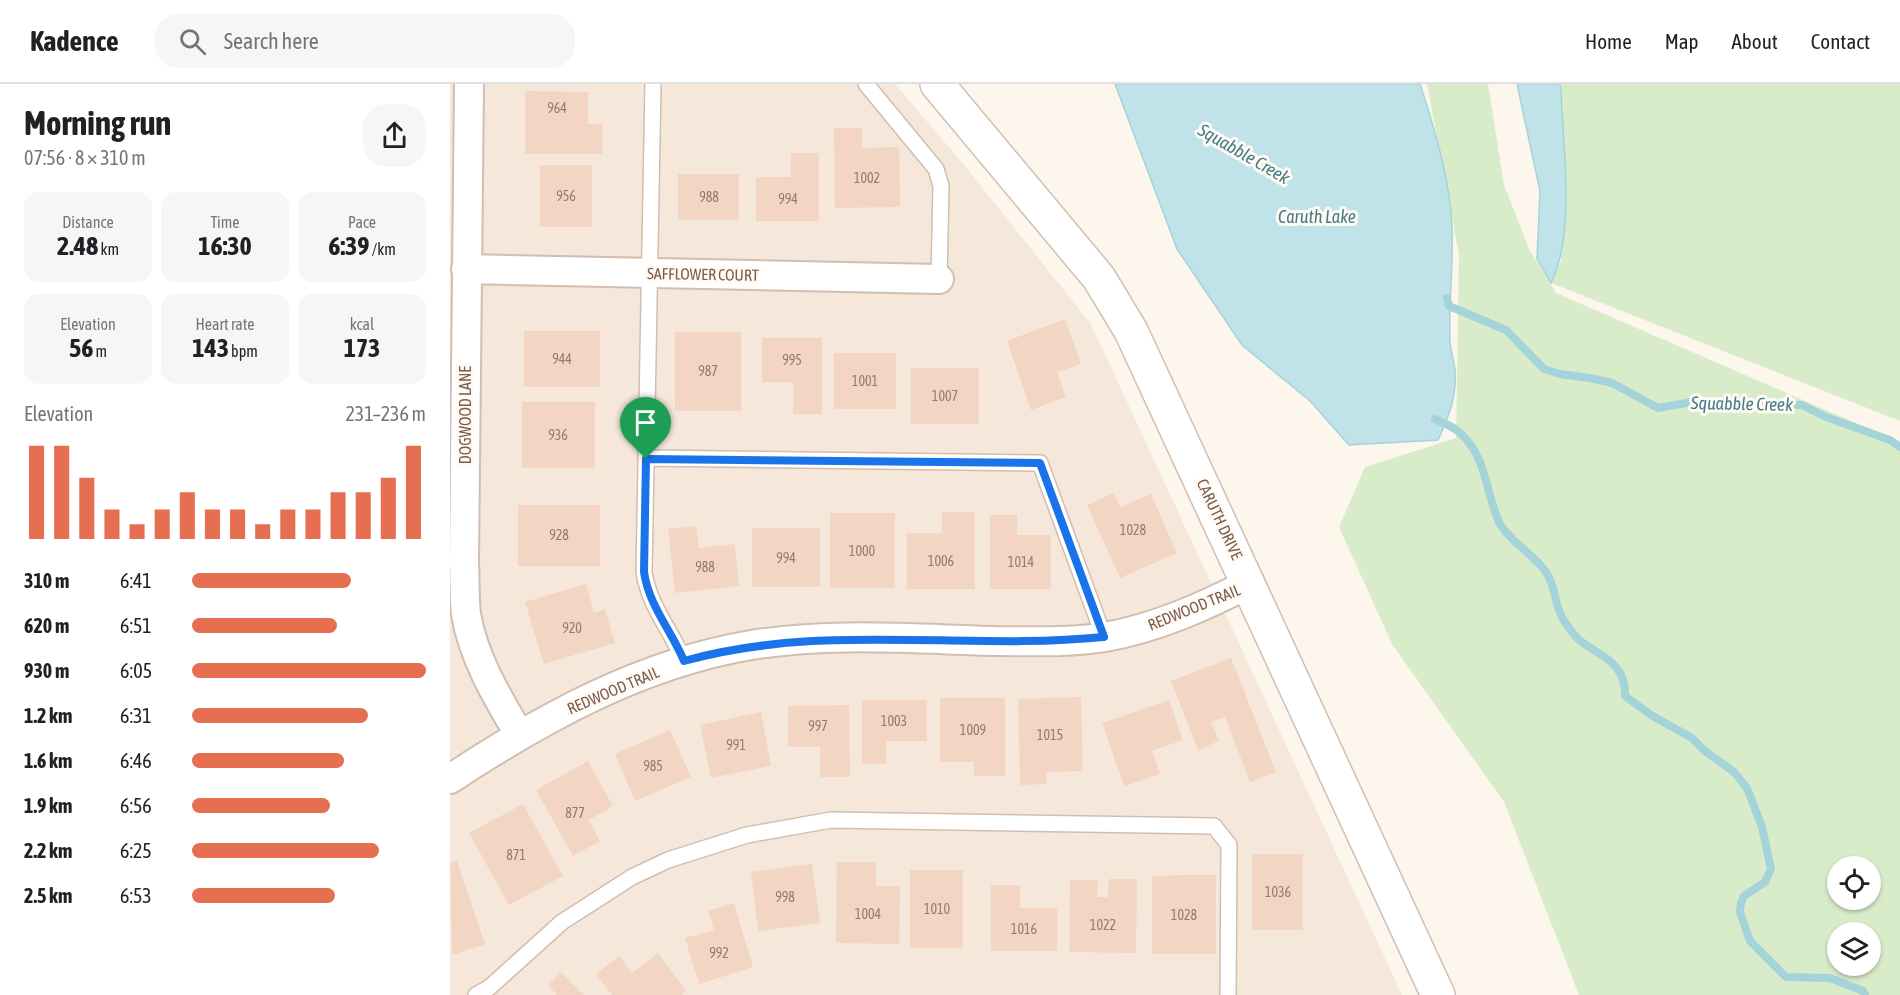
<!DOCTYPE html>
<html lang="en">
<head>
<meta charset="utf-8">
<style>
  body { margin:0; font-family:"Asap Condensed",sans-serif; background:#f6f6f6; color:#202124; height:100vh; display:flex; flex-direction:column; font-size:22px; white-space:nowrap }
  * { box-sizing:border-box; margin:0 }
  p { font-size:20px; color:#757577 }
  .icon { flex:none; width:33px; height:33px; fill:none; stroke:currentColor; stroke-width:2; stroke-linecap:round; stroke-linejoin:round }
  .map { position:relative; flex:1; overflow:hidden }
  .panel { display:flex; flex-direction:column; background:#fff; width:450px }
  .panel>* { flex:none }
  .controls { position:absolute; left:1377px; top:772px; display:grid; gap:12px }
  .controls a { display:grid; place-items:center; width:54px; height:54px; border-radius:50%; background:#fff; box-shadow:0 2px 4px #0004; font-size:30px }
  .pin { position:absolute; display:grid; place-items:center; width:51px; height:51px; color:#fff; margin:-62px -26px; border-radius:50% 50% 50% 0; rotate:-45deg; box-shadow:0 0 6px #0007 }
  .pin .icon { rotate:45deg }
  .round { display:grid; place-items:center; flex:none; width:63px; height:63px; border-radius:24px; background:#f6f6f6 }
  .overview { display:flex; align-items:center; justify-content:space-between; height:102px; padding:0 24px }
  h1 { font-size:33px; font-weight:700; line-height:45px }
  .metrics { display:grid; grid-template-columns:repeat(3,1fr); gap:9px; height:102px; padding:6px 24px }
  .metrics div { display:grid; align-content:center; border-radius:15px; background:#f6f6f6; text-align:center }
  .metrics b { font-size:26px; font-weight:700 }
  .metrics small { font-size:16px; font-weight:400 }
  .metrics p { font-size:16px }
  .chart { height:168px; padding:12px 24px }
  .chart p { display:flex; justify-content:space-between }
  .chart svg { width:100%; height:108px; margin-top:6px; stroke:#e76f51; stroke-width:6 }
  ul { padding:0 24px; list-style:none; font-size:20px }
  li { display:grid; grid-template-columns:96px 72px 1fr; align-items:center; height:45px }
  li i { height:15px; border-radius:8px; background:#e76f51 }
  header { display:flex; align-items:center; gap:36px; box-sizing:border-box; height:84px; padding:0 30px; background:#fff; border-bottom:2px solid #e0e0e0 }
  header strong { font-size:28px }
  nav { display:flex; gap:33px; margin-inline-start:auto; font-size:21px }
  .search { width:420px; height:54px; background:#f6f6f6; display:flex; align-items:center; gap:15px; box-sizing:border-box; padding:0 21px; border-radius:24px; color:#757577; font-size:22px }
  main { display:flex; flex:1; min-height:0 }
  .map>svg:first-child { display:block }
  .residential { fill:#f5e8da }
  .green { fill:#d8ecc9; fill-rule:evenodd }
  .water { fill:#bfe3e8; stroke:#a5d3da; stroke-width:1.5 }
  .lines { fill:none; stroke-linecap:round; stroke-linejoin:round }
  .stream { stroke:#a5d3da; stroke-width:8 }
  .building { fill:#f3d5c3 }
  .service-casing { stroke:#d1beb0; stroke-width:18 }
  .minor-casing { stroke:#d1beb0; stroke-width:32 }
  .tertiary-casing { stroke:#d1beb0; stroke-width:36 }
  .service { stroke:#fff; stroke-width:15 }
  .minor { stroke:#fff; stroke-width:28 }
  .tertiary { stroke:#fff; stroke-width:33 }
  .route-casing { stroke:#fff; stroke-width:12 }
  .route { stroke:#1a73e8; stroke-width:8 }
  .labels { text-anchor:middle; stroke-width:6; stroke-linejoin:round; paint-order:stroke }
  .number-label { font-size:14px; fill:#987a6a }
  .street-label { font-size:16px; fill:#7a5c4d; stroke:#fffaf3 }
  .water-label { font-size:18px; font-style:italic; fill:#437c86; stroke:#fffaf3 }
</style>
</head>
<body>
<header>
<strong>Kadence</strong>
<div class="search"><svg class="icon" aria-label="search" viewBox="0 0 24 24"><circle cx="10" cy="10" r="6"/><path d="M15 15l6 6"/></svg>Search here</div>
<nav><a>Home</a><a>Map</a><a>About</a><a>Contact</a></nav>
</header>
<main>
<section class="panel">
<div class="overview"><div><h1>Morning run</h1><p>07:56 · 8 × 310 m</p></div><a class="round"><svg class="icon" aria-label="share" viewBox="0 0 24 24"><path d="M12 15V3M7 8l5-5 5 5M5 13v7h14v-7"/></svg></a></div>
<div class="metrics">
<div><p>Distance</p><b>2.48<small> km</small></b></div>
<div><p>Time</p><b>16:30</b></div>
<div><p>Pace</p><b>6:39<small> /km</small></b></div>
</div>
<div class="metrics">
<div><p>Elevation</p><b>56<small> m</small></b></div>
<div><p>Heart rate</p><b>143<small> bpm</small></b></div>
<div><p>kcal</p><b>173</b></div>
</div>
<div class="chart"><p><span>Elevation</span>231–236 m</p>
<svg viewBox="0 0 160 44" preserveAspectRatio="none"><path d="M5 44V6M15 44V6M25 44V19M35 44V32M45 44V38M55 44V32M65 44V25M75 44V32M85 44V32M95 44V38M105 44V32M115 44V32M125 44V25M135 44V25M145 44V19M155 44V6"/></svg>
</div>
<ul>
<li><b>310 m</b>6:41<i style="width:68%"></i></li>
<li><b>620 m</b>6:51<i style="width:62%"></i></li>
<li><b>930 m</b>6:05<i style="width:100%"></i></li>
<li><b>1.2 km</b>6:31<i style="width:75%"></i></li>
<li><b>1.6 km</b>6:46<i style="width:65%"></i></li>
<li><b>1.9 km</b>6:56<i style="width:59%"></i></li>
<li><b>2.2 km</b>6:25<i style="width:80%"></i></li>
<li><b>2.5 km</b>6:53<i style="width:61%"></i></li>
</ul>
</section>
<div class="map">
<svg width="1450" height="911" viewBox="0 0 1450 911">
  <rect width="100%" height="100%" fill="#fdf6ec"/>
  <path class="residential" d="M0,0H445L515,82L641,240L952,911H0Z"/>
  <path class="green" d="M977,0H1038L1054,101L1080,167L1106,209L1450,358V911H1129L1054,718L942,560L889,443L915,383L1006,354L1009,171ZM1388,783H1420V816H1388ZM1388,849H1420V882H1388Z
    M1110,0H1450V337L1101,199L1111,177Z"/>
  <path class="water" d="M665,0H970C983,40 995,79 1000,120C1006,166 998,213 1000,258C1001,268 1004,277 1005,286C1007,312 999,332 988,356L899,361L860,317L792,261L727,165Z
    M1067,0H1110L1111,8C1113,64 1126,148 1101,199L1087,175L1090,107Z"/>
  <g class="lines">
    <path class="stream" d="M997,214L999,222L1056,246L1094,285L1110,290L1140,294L1162,299L1208,324L1242,318L1352,321L1376,333L1440,356L1450,363
      M985,335C992,339 1003,342 1009,348C1037,372 1035,407 1049,438C1058,456 1084,471 1096,488C1106,502 1104,521 1113,535C1118,543 1125,554 1133,559C1156,574 1176,582 1175,612L1201,631L1242,654L1255,667L1284,688L1297,704L1312,743L1321,785L1315,798L1294,812L1291,819L1290,828L1300,857L1336,893L1380,894L1413,907L1415,911"/>
  </g>
  <path class="building" d="M75,7L138,8V40H153L152,70H75Z
    M384,44H412V64L449,63L450,123L385,124Z
    M341,69H369V137H306V93H341Z
    M90,81H142V143H90Z
    M228,90H289V136H228Z
    M615,235L631,280L607,288L616,313L581,326L557,257Z
    M74,247H150V303H74Z
    M225,248H291V327H225Z
    M312,254H372V330H343V298H312Z
    M384,269H446V325H384Z
    M461,284H529V340H461Z
    M72,318H145V384H72Z
    M664,409L670,423L701,410L727,469L670,494L637,421Z
    M68,421H150V482H68Z
    M492,428H525V505H457V449H492Z
    M380,429H445V504H380Z
    M540,431H567V451H601V505H540Z
    M246,442L249,464L285,460L289,502L225,509L218,445Z
    M302,444H370V503H302Z
    M136,500L144,529L155,525L165,559L94,580L75,518Z
    M781,574L826,688L800,698L775,633L761,638L769,657L748,666L721,597Z
    M631,613L633,687L596,688L597,700L570,701L568,615Z
    M490,614H555V692H524V678H490Z
    M412,616H477V657H436V680H412Z
    M719,616L733,656L702,667L710,690L674,702L652,639Z
    M399,621L400,693H370V663H338V622Z
    M311,628L321,682L261,694L250,641Z
    M220,646L241,693L185,717L165,670Z
    M138,677L163,722L139,736L150,757L123,772L86,706Z
    M73,720L113,792L59,821L19,749Z
    M802,770H853V846H802Z
    M7,777L35,860L2,871L0,779Z
    M387,778H426V802H450L449,860L386,859Z
    M362,780L370,839L308,847L301,788Z
    M460,786H513V864H460Z
    M736,791H766V870H702V792Z
    M659,795H687L686,869L619,868L620,796H648L647,813H658Z
    M541,801H570V824H607V867H541Z
    M284,819L303,883L249,900L235,854L264,846L258,827Z
    M208,869L236,907L231,911H162L146,890L169,872L182,889Z
    M111,888L134,911H107L98,901Z"/>
  <g class="lines">
    <g class="service-casing">
      <path id="service" d="M203,0L194,488C199,522 221,546 234,577
        M416,0L486,85L491,102L489,195
        M196,374L590,379L654,553
        M26,911L40,903L112,838L182,793L218,776L297,751L381,736L764,742L779,761L778,911"/>
    </g>
    <g class="minor-casing">
      <path id="minor" d="M19,0L14,478C15,495 14,513 16,530C23,573 47,613 69,650
        M16,185L489,195
        M0,695C93,634 190,580 301,561C381,548 465,555 546,557C582,557 619,559 655,553C706,544 753,523 800,499"/>
    </g>
    <g class="tertiary-casing">
      <path id="tertiary" d="M487,0L649,194L681,247L988,911"/>
    </g>
    <use href="#service" class="service"/>
    <use href="#minor" class="minor"/>
    <use href="#tertiary" class="tertiary"/>
  </g>
  <g class="lines">
    <g class="route-casing">
      <path id="route" d="M196,375L590,379L654,553C512,567 374,538 234,577C221,546 199,522 194,488Z"/>
    </g>
    <use href="#route" class="route"/>
  </g>
  <g class="labels">
    <g class="number-label">
      <text x="107" y="29">964</text>
      <text x="417" y="99">1002</text>
      <text x="116" y="117">956</text>
      <text x="259" y="118">988</text>
      <text x="338" y="120">994</text>
      <text x="112" y="280">944</text>
      <text x="342" y="281">995</text>
      <text x="258" y="292">987</text>
      <text x="415" y="302">1001</text>
      <text x="495" y="317">1007</text>
      <text x="108" y="356">936</text>
      <text x="683" y="451">1028</text>
      <text x="109" y="456">928</text>
      <text x="412" y="472">1000</text>
      <text x="336" y="479">994</text>
      <text x="491" y="482">1006</text>
      <text x="571" y="483">1014</text>
      <text x="255" y="488">988</text>
      <text x="122" y="549">920</text>
      <text x="444" y="642">1003</text>
      <text x="368" y="647">997</text>
      <text x="523" y="651">1009</text>
      <text x="600" y="656">1015</text>
      <text x="286" y="666">991</text>
      <text x="203" y="687">985</text>
      <text x="125" y="734">877</text>
      <text x="66" y="776">871</text>
      <text x="828" y="813">1036</text>
      <text x="335" y="818">998</text>
      <text x="487" y="830">1010</text>
      <text x="418" y="835">1004</text>
      <text x="734" y="836">1028</text>
      <text x="653" y="846">1022</text>
      <text x="574" y="850">1016</text>
      <text x="269" y="874">992</text>
    </g>
    <g class="street-label">
      <text transform="translate(253 190) rotate(1)" y="6">SAFFLOWER COURT</text>
      <text transform="translate(15 331) rotate(-90)" y="6">DOGWOOD LANE</text>
      <text transform="translate(770 435) rotate(65)" y="6">CARUTH DRIVE</text>
      <text transform="translate(744 523) rotate(-22)" y="6">REDWOOD TRAIL</text>
      <text transform="translate(163 606) rotate(-23)" y="6">REDWOOD TRAIL</text>
    </g>
    <g class="water-label">
      <text transform="translate(794 70) rotate(30)" y="6">Squabble Creek</text>
      <text x="867" y="139">Caruth Lake</text>
      <text transform="translate(1292 320) rotate(1)" y="6">Squabble Creek</text>
    </g>
  </g>
</svg>
<div class="controls">
<a><svg class="icon" aria-label="locate" viewBox="0 0 24 24"><circle cx="12" cy="12" r="6"/><path d="M12 2v4M12 18v4M2 12h4M18 12h4"/></svg></a>
<a><svg class="icon" aria-label="layers" viewBox="0 0 24 24"><path d="M12 4l9 5-9 5-9-5zM3 14l9 5 9-5"/></svg></a>
</div>
<div class="pin" style="left:196px;top:375px;background:#1e9e55"><svg class="icon" aria-label="arrive" viewBox="0 0 24 24"><path d="M6 21V4h12l-3 4 3 4H6"/></svg></div>
</div>
</main>
</body>
</html>
